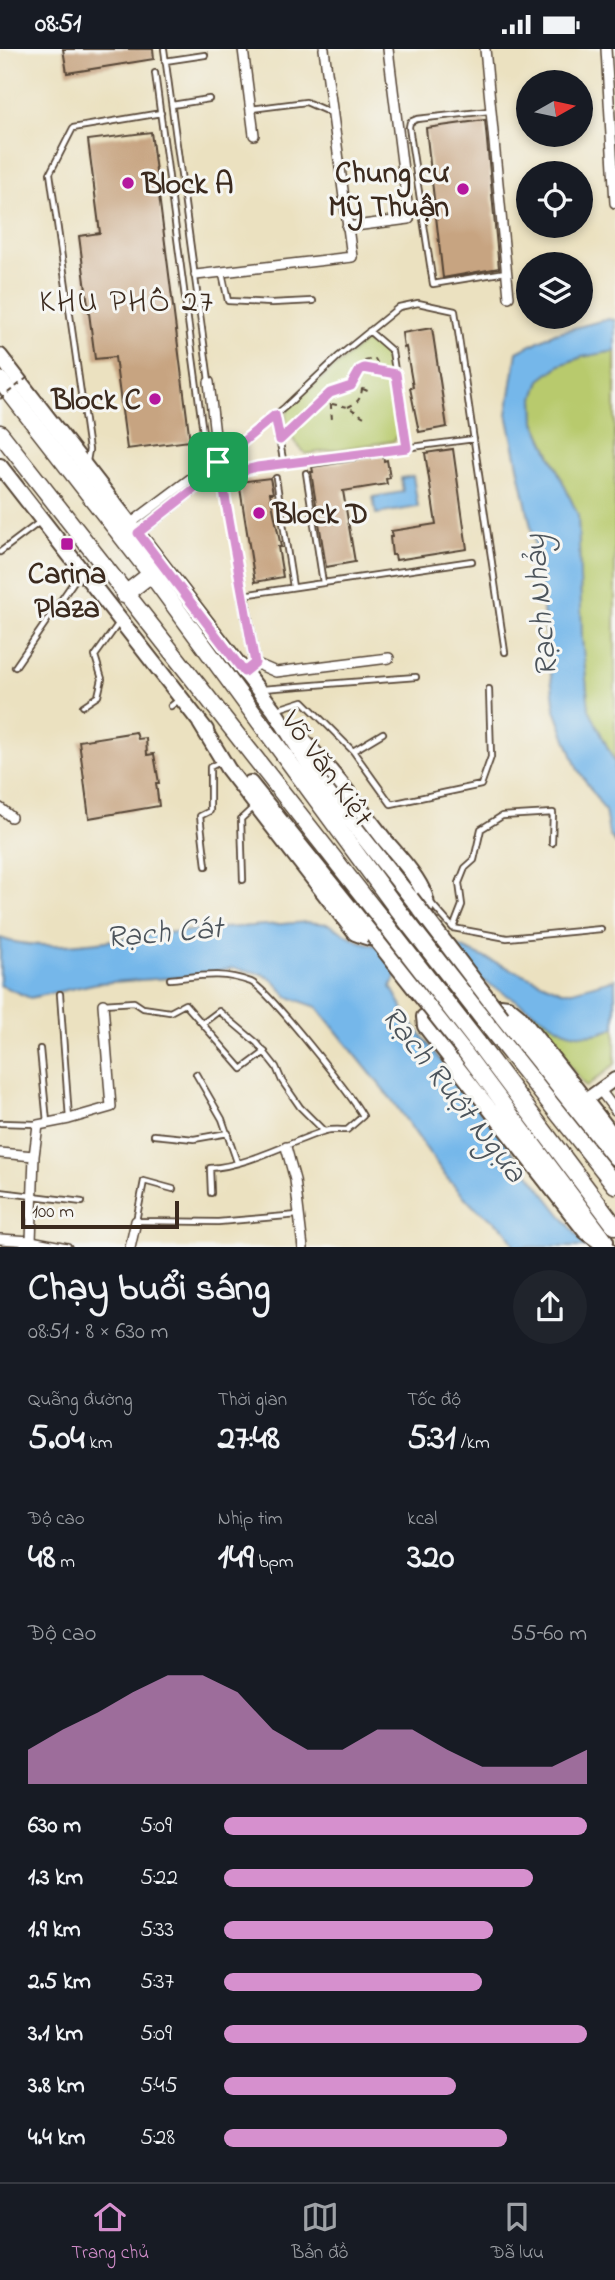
<!DOCTYPE html>
<html lang="vi">
<head>
<meta charset="utf-8">
<style>
  body { margin:0; font-family:"Indie Flower",sans-serif; background:#20242c; color:#f1f3f6; height:100vh; display:flex; flex-direction:column; font-size:26px; white-space:nowrap }
  * { box-sizing:border-box; margin:0 }
  p { font-size:23px; color:#9ea1a6 }
  .icon { flex:none; width:38px; height:38px; fill:none; stroke:currentColor; stroke-width:2; stroke-linecap:round; stroke-linejoin:round }
  .map { position:relative; height:1198px; overflow:hidden }
  .sheet { display:flex; flex-direction:column; background:#171b24; flex:1 }
  .sheet>* { flex:none }
  .needle { width:46px; rotate:81deg }
  .tools { position:absolute; left:516px; top:21px; display:grid; gap:14px }
  .tools a { display:grid; place-items:center; width:77px; height:77px; border-radius:50%; background:#171b24; box-shadow:0 4px 10px #0003; font-size:35px }
  .scale { position:absolute; left:21px; bottom:18px; width:158px; box-sizing:border-box; padding-left:7px; border:4px solid #3b2a1e; border-top:0; font-size:19px; line-height:24px; white-space:nowrap; color:#3b2a1e; -webkit-text-stroke:5px #f6f6f2; paint-order:stroke }
  .pin { position:absolute; display:grid; place-items:center; width:60px; height:60px; color:#fff; margin:-30px; border-radius:14px; box-shadow:0 4px 10px #0006 }
  .round { display:grid; place-items:center; flex:none; width:74px; height:74px; border-radius:37px; background:#20242c }
  .head { display:flex; align-items:center; justify-content:space-between; height:119px; padding:0 28px }
  h1 { font-size:38px; font-weight:700; line-height:52px }
  .figures { display:grid; grid-template-columns:repeat(3,1fr); gap:10px; height:119px; padding:7px 28px }
  .figures div { display:grid; align-content:center }
  .figures b { font-size:35px; font-weight:700 }
  .figures small { font-size:19px; font-weight:400 }
  .figures p { font-size:19px }
  .chart { height:196px; padding:14px 28px }
  .chart p { display:flex; justify-content:space-between }
  .chart svg { width:100%; height:126px; margin-top:7px; fill:#d690ce; opacity:.7 }
  ul { padding:0 28px; list-style:none; font-size:23px }
  li { display:grid; grid-template-columns:112px 84px 1fr; align-items:center; height:52px }
  li i { height:18px; border-radius:9px; background:#d690ce }
  .status { display:flex; justify-content:space-between; align-items:center; height:49px; padding:0 35px; background:#171b24; direction:ltr }
  .status svg { height:19px; fill:currentColor }
  .menu { display:flex; justify-content:space-around; align-items:center; height:98px; border-top:2px solid #363941; background:#171b24; font-size:19px; color:#9ea1a6 }
  .menu a { display:grid; justify-items:center; gap:4px }
  .menu .active { color:#d690ce }
  .map>svg:first-child { display:block }
  .green { fill:#b8ca6d; stroke:#7a7a46; stroke-width:2 }
  .water { fill:#75b7ea; stroke:#587084; stroke-width:2 }
  .building { fill:#c7a481 }
  .lines { fill:none; stroke-linecap:round; stroke-linejoin:round }
  .lane-casing { stroke:#554536; stroke-width:8 }
  .street-casing { stroke:#554536; stroke-width:12 }
  .secondary-casing { stroke:#554536; stroke-width:16 }
  .primary-casing { stroke:#554536; stroke-width:18 }
  .highway-casing { stroke:#554536; stroke-width:19 }
  .path { stroke:#554536; stroke-width:2; stroke-dasharray:5 5; stroke-linecap:butt }
  .lane { stroke:#fff; stroke-width:4.5 }
  .street { stroke:#fff; stroke-width:9 }
  .secondary { stroke:#fff; stroke-width:12 }
  .primary { stroke:#fff; stroke-width:14 }
  .highway { stroke:#fff; stroke-width:16 }
  .primary-bridge-casing { stroke:#554536; stroke-width:18; stroke-linecap:butt }
  .highway-bridge-casing { stroke:#554536; stroke-width:19; stroke-linecap:butt }
  .path-bridge { stroke:#554536; stroke-width:2; stroke-dasharray:5 5; stroke-linecap:butt }
  .primary-bridge { stroke:#fff; stroke-width:14 }
  .highway-bridge { stroke:#fff; stroke-width:16 }
  .route-casing { stroke:#fff; stroke-width:14 }
  .route { stroke:#d690ce; stroke-width:9 }
  .poi-dot { fill:#b5179e; stroke:#f6f6f2; stroke-width:2.5 }
  .labels { text-anchor:middle; stroke-width:6; stroke-linejoin:round; paint-order:stroke }
  .poi-label { font-size:30px; font-weight:bold; fill:#3b2a1e; stroke:#f6f6f2; text-anchor:end }
  .street-label { font-size:30px; fill:#3b2a1e; stroke:#f6f6f2 }
  .neighbourhood-label { font-size:32px; letter-spacing:2px; fill:#3b2a1e; stroke:#f6f6f2 }
  .water-label { font-size:32px; font-style:italic; fill:#4c545b; stroke:#f6f6f2 }
</style>
</head>
<body>
<div class="status"><b>08:51</b><svg viewBox="0 0 49 12"><path d="M0 12V9h3v3zM5 12V6h3v6zM10 12V3h3v9zM15 12V0h3v12zM26 1h20v11H26zM47 4h2v5h-2z"/></svg></div>
<div class="map">
<svg width="615" height="1199" viewBox="0 0 615 1199">
  <rect width="100%" height="100%" fill="#f6f6f2"/>
  <filter id="ink" filterUnits="userSpaceOnUse"><feTurbulence type="fractalNoise" baseFrequency=".0143" numOctaves="2"/><feDisplacementMap in="SourceGraphic" scale="14" xChannelSelector="R" yChannelSelector="G"/><feConvolveMatrix kernelMatrix="1 2 1 2 8 2 1 2 1" color-interpolation-filters="sRGB"/></filter>
  <filter id="wash" filterUnits="userSpaceOnUse"><feTurbulence type="fractalNoise" baseFrequency=".00686" numOctaves="4" result="noise"/><feDisplacementMap in="SourceGraphic" scale="28" xChannelSelector="R" yChannelSelector="G"/><feGaussianBlur stdDeviation="1.57" result="paint"/><feColorMatrix in="noise" values="0 0 0 0 0 0 0 0 0 0 0 0 0 0 0 0 0 1.4 0 .05"/><feComposite in="paint" operator="in"/></filter>
  <g filter="url(#wash)">
    <rect width="100%" height="100%" fill="#ebe1c0"/>
    <path class="green" d="M363,294C371,293 382,298 386,306C392,319 396,366 399,383L394,392L306,405C292,391 279,377 290,357Z
      M615,302V714L589,661L582,590L578,466L535,372L534,349L540,331L560,316L582,308Z
      M534,961C561,978 584,995 615,978V1015L586,1038L533,967Z"/>
    <path class="water" d="M608,270L615,271V302L582,308L560,316L540,331L534,349L535,373L578,466L582,590L589,660L615,714V794L609,785L605,762L577,719L555,661L536,502L507,365L517,303L555,284Z
      M413,427L418,458L376,465L373,448L403,443L401,429Z
      M306,873L328,875L359,892L381,898L429,890L446,892L562,942H573L615,930V978C600,986 585,988 568,983C539,972 429,880 400,918C396,924 394,932 391,938L411,973L586,1198H515L505,1180L473,1157L447,1129L392,1051L317,958L288,948L273,931L262,925L233,919L183,928L98,934L30,949L0,936V889C46,906 118,889 166,884C213,879 260,877 306,873Z"/>
    <g id="blocks">
      <path class="building" d="M63,0H153L154,10L67,24Z
        M485,71L499,219L443,229L426,79Z
        M151,83L190,392L127,400L115,308L95,310L79,187L100,184L88,91Z
        M432,279L447,378L419,383L410,339L413,338L406,298L404,299L402,284Z
        M453,400L467,500L396,511L395,506H392L390,488H392L391,482L436,475L425,404Z
        M383,407L384,412L387,411L390,429L386,430L387,435L343,442L355,513L326,518L311,423H313L312,418Z
        M270,429L273,444H270L281,498H278L283,528L255,533L239,433Z
        M136,683L138,690L146,689L147,706L154,705L159,734H156L159,757L89,769L79,692Z"/>
    </g>
  </g>
  <g filter="url(#ink)">
    <use href="#blocks" fill-opacity="0" stroke="#554536" stroke-width="2"/>
    <g class="lines">
      <g class="lane-casing">
        <path id="lane" d="M164,0L209,332
          M165,12L205,6
          M155,24L208,421
          M172,56L209,50
          M251,60L306,53L331,64
          M489,62L417,70L410,73L409,78L433,235L506,223
          M222,224L228,252L272,254L313,252
          M369,282L392,302L407,399
          M275,366L284,416
          M87,412L89,401L50,124L73,79L161,64
          M218,413L285,358L339,307L399,258L418,254L455,262L505,603
          M306,424L323,534L243,546L224,442C229,422 238,423 257,418L474,390
          M276,429L293,538
          M0,503L41,472
          M323,534L472,512
          M15,618L79,525
          M262,640L416,628
          M83,657L98,647L102,630L95,607L118,575
          M171,657L180,650
          M278,660L303,652L353,702L383,684
          M353,702L391,755L481,736L491,708L489,640
          M206,817L200,767L210,762V718L222,712
          M243,831L241,770L255,757
          M431,854L453,879L462,856L459,834L465,819L474,811L481,780L502,767L553,764L552,794
          M453,879L507,889L601,880
          M170,930C201,927 221,922 251,933C268,940 351,1046 363,1067L347,1081C340,1081 332,1080 325,1082C289,1093 248,1117 210,1119L211,1144
          M60,945L69,1069
          M103,955L134,953L143,959L170,963L185,955L242,1020L265,1003
          M203,974L219,962L257,994L276,1018L282,1032L300,1058L324,1082
          M40,1000L47,1073
          M196,1025L222,1070L237,1113
          M0,1074L37,1075
          M154,1086L194,1090L228,1084
          M173,1140L144,1132L136,1172L218,1173L298,1166
          M0,1143L82,1153"/>
      </g>
      <g class="street-casing">
        <path id="street" d="M243,0L254,86
          M485,0L509,248
          M606,0L615,154
          M347,178L409,170L388,0
          M196,226L352,208L324,0
          M204,425L218,413L209,333
          M130,475L198,424L204,425V432L138,484
          M243,546L255,614L251,618
          M255,614L276,623L389,609
          M0,759L11,768
          M600,1041L615,1061
          M286,1098L295,1131L303,1199
          M0,1104L34,1107L38,1076L69,1070L111,1058L103,955
          M0,1190L31,1192L67,1199
          M31,1192L34,1107
          M130,1199L136,1172"/>
      </g>
      <g class="secondary-casing">
        <path id="secondary" d="M587,1050L615,1030"/>
      </g>
      <g class="primary-casing">
        <path id="primary" d="M0,307L274,661L321,735L411,849
          M0,417L206,681
          M200,674L228,720L355,884C380,894 385,894 410,883C422,877 430,860 425,847C417,826 398,807 384,790C355,752 326,714 292,680
          M250,734L373,887
          M502,968L615,1109
          M464,1002L606,1192
          M608,1199L585,1182L425,977L424,968L434,963L500,957L508,958L519,967L615,1089"/>
      </g>
      <g class="highway-casing">
        <path id="highway" d="M0,331L151,525L397,860
          M0,384L383,872
          M124,546L151,525
          M487,975L615,1136
          M477,993L615,1177"/>
      </g>
      <path class="path" d="M360,321L365,312L375,310L381,321
        M363,340L372,344
        M330,345L332,371
        M332,355L348,358L364,368
        M348,358C357,354 361,350 362,340L355,332
        M285,385L330,344L351,337L360,321L364,319L388,324"/>
      <use href="#lane" class="lane"/>
      <use href="#street" class="street"/>
      <use href="#secondary" class="secondary"/>
      <use href="#primary" class="primary"/>
      <use href="#highway" class="highway"/>
      <g class="primary-bridge-casing">
        <path id="primary-bridge" d="M411,849L502,968
          M373,887L464,1002"/>
      </g>
      <g class="highway-bridge-casing">
        <path id="highway-bridge" d="M397,860L487,975
          M383,872L477,993"/>
      </g>
      <path class="path-bridge" d="M0,350L27,329"/>
      <use href="#primary-bridge" class="primary-bridge"/>
      <use href="#highway-bridge" class="highway-bridge"/>
    </g>
  </g>
  <g class="lines" filter="url(#ink)">
    <g class="route-casing">
      <path id="route" d="M364,319L396,325L407,399L257,418C238,423 230,422 224,442L255,614L244,623L138,484L204,432V425L275,366L280,391L330,344L351,337L360,321Z"/>
    </g>
    <use href="#route" class="route"/>
  </g>
  <g class="poi-dot">
    <circle cx="128" cy="134" r="7"/>
    <circle cx="463" cy="140" r="7"/>
    <circle cx="155" cy="350" r="7"/>
    <circle cx="259" cy="464" r="7"/>
    <rect x="60" y="488" width="14" height="14" rx="3.5"/>
  </g>
  <g class="labels">
    <g class="poi-label">
      <text x="449" y="133">Chung cư<tspan x="449" dy="34">Mỹ Thuận</tspan></text>
      <text x="142" y="144" text-anchor="start">Block A</text>
      <text x="141" y="360">Block C</text>
      <text x="273" y="474" text-anchor="start">Block D</text>
      <text x="67" y="534" text-anchor="middle">Carina<tspan x="67" dy="34">Plaza</tspan></text>
    </g>
    <g class="street-label">
      <text transform="translate(328 719) rotate(54)" y="10">Võ Văn Kiệt</text>
    </g>
    <g class="neighbourhood-label">
      <text x="127" y="262">KHU PHỐ 27</text>
    </g>
    <g class="water-label">
      <text transform="translate(539 557) rotate(-95)" y="11">Rạch Nhảy</text>
      <text transform="translate(164 882) rotate(-5)" y="11">Rạch Cát</text>
      <text transform="translate(455 1044) rotate(52)" y="11">Rạch Ruột Ngựa</text>
    </g>
  </g>
</svg>
<div class="tools">
<a><svg class="needle" viewBox="-14 -14 28 28"><path d="M0-13l5 13h-10z" fill="#e53935"/><path d="M0 13l5-13h-10z" fill="#9ea1a6"/></svg></a>
<a><svg class="icon" aria-label="locate" viewBox="0 0 24 24"><circle cx="12" cy="12" r="6"/><path d="M12 2v4M12 18v4M2 12h4M18 12h4"/></svg></a>
<a><svg class="icon" aria-label="layers" viewBox="0 0 24 24"><path d="M12 4l9 5-9 5-9-5zM3 14l9 5 9-5"/></svg></a>
</div>
<div class="scale">100 m</div>
<div class="pin" style="left:218px;top:413px;background:#1e9e55"><svg class="icon" aria-label="arrive" viewBox="0 0 24 24"><path d="M6 21V4h12l-3 4 3 4H6"/></svg></div>
</div>
<section class="sheet">
<div class="head"><div><h1>Chạy buổi sáng</h1><p>08:51 · 8 × 630 m</p></div><a class="round"><svg class="icon" aria-label="share" viewBox="0 0 24 24"><path d="M12 15V3M7 8l5-5 5 5M5 13v7h14v-7"/></svg></a></div>
<div class="figures">
<div><p>Quãng đường</p><b>5.04<small> km</small></b></div>
<div><p>Thời gian</p><b>27:48</b></div>
<div><p>Tốc độ</p><b>5:31<small> /km</small></b></div>
</div>
<div class="figures">
<div><p>Độ cao</p><b>48<small> m</small></b></div>
<div><p>Nhịp tim</p><b>149<small> bpm</small></b></div>
<div><p>kcal</p><b>320</b></div>
</div>
<div class="chart"><p><span>Độ cao</span>55–60 m</p>
<svg viewBox="0 0 160 44" preserveAspectRatio="none"><path d="M0 44V32L10 25L20 19L30 12L40 6L50 6L60 12L70 25L80 32L90 32L100 25L110 25L120 32L130 38L140 38L150 38L160 32V44z"/></svg>
</div>
<ul>
<li><b>630 m</b>5:09<i style="width:100%"></i></li>
<li><b>1.3 km</b>5:22<i style="width:85%"></i></li>
<li><b>1.9 km</b>5:33<i style="width:74%"></i></li>
<li><b>2.5 km</b>5:37<i style="width:71%"></i></li>
<li><b>3.1 km</b>5:09<i style="width:100%"></i></li>
<li><b>3.8 km</b>5:45<i style="width:64%"></i></li>
<li><b>4.4 km</b>5:28<i style="width:78%"></i></li>
</ul>
</section>
<nav class="menu">
<a class="active"><svg class="icon" aria-label="home" viewBox="0 0 24 24"><path d="M3 11l9-7 9 7M6 9v11h12V9"/></svg>Trang chủ</a>
<a><svg class="icon" aria-label="map" viewBox="0 0 24 24"><path d="M3 6l6-2 6 2 6-2v14l-6 2-6-2-6 2zM9 4v14M15 6v14"/></svg>Bản đồ</a>
<a><svg class="icon" aria-label="saved" viewBox="0 0 24 24"><path d="M7 4h10v16l-5-4-5 4z"/></svg>Đã lưu</a>
</nav>
</body>
</html>
